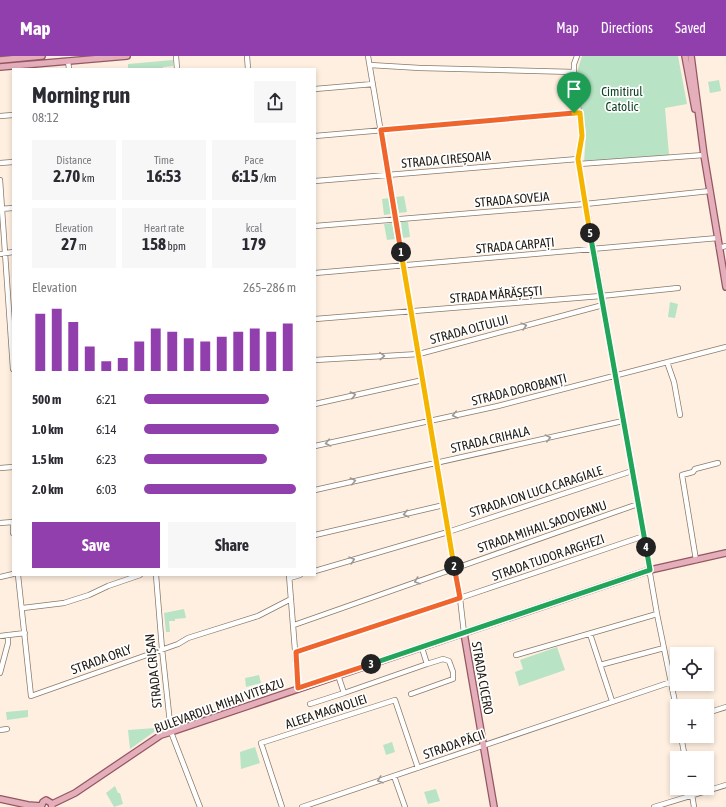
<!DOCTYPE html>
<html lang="en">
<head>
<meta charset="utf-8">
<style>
  body { margin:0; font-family:"Asap Condensed",sans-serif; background:#f7f7f7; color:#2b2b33; height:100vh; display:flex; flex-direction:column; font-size:15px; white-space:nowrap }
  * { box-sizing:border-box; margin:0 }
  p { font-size:13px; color:#7c7c81 }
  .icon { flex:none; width:22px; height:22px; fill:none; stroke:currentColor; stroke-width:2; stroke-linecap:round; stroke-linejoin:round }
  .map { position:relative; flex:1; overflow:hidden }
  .details { position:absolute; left:12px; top:12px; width:304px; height:508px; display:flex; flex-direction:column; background:#fff; border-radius:0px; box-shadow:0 2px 6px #0003 }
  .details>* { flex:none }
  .fabs { position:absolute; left:670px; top:591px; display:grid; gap:8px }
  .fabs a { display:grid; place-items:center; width:44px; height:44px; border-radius:0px; background:#fff; box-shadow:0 2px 6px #0003; font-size:20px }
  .pin { position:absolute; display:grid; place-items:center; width:34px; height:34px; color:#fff; margin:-41px -17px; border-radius:50% 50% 50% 0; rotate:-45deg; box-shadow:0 0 4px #0007 }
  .pin .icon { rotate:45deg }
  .km { position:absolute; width:20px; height:20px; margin:-10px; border-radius:50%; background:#222; color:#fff; font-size:11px; line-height:20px; text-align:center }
  .round { display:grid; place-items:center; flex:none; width:42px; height:42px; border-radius:0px; background:#f7f7f7 }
  .head { display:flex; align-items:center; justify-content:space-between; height:68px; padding:0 20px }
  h1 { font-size:22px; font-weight:700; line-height:30px }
  .figures { display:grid; grid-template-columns:repeat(3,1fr); gap:6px; height:68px; padding:4px 20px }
  .figures div { display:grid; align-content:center; border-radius:0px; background:#f7f7f7; text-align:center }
  .figures b { font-size:17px; font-weight:700 }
  .figures small { font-size:11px; font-weight:400 }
  .figures p { font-size:11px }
  .chart { height:112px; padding:8px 20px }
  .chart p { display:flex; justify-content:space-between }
  .chart svg { width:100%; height:72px; margin-top:4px; stroke:#923fae; stroke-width:6 }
  .primary-button { display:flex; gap:8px; margin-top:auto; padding:8px 20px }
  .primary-button a { flex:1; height:46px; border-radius:0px; background:#923fae; color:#fff; font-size:16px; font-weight:700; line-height:46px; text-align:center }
  .primary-button a+a { background:#f7f7f7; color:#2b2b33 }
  ul { padding:0 20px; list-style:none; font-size:13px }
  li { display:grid; grid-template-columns:64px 48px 1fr; align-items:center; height:30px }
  li i { height:10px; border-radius:5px; background:#923fae }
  header { display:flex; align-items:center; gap:24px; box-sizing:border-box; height:56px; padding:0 20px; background:#923fae; color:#fff }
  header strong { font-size:19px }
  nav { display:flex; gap:22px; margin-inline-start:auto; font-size:14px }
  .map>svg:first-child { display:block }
  .green { fill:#b9e3c5 }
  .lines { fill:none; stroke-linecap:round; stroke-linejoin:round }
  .minor-casing { stroke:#8a7a69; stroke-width:6 }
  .major-casing { stroke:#945762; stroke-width:8 }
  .minor { stroke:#fff; stroke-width:4.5 }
  .major { stroke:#e4aeba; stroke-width:5.5 }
  .oneway { stroke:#9b9895 }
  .split-1-casing { stroke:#fff; stroke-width:8 }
  .split-2-casing { stroke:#fff; stroke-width:8 }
  .split-3-casing { stroke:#fff; stroke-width:8 }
  .split-4-casing { stroke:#fff; stroke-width:8 }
  .split-5-casing { stroke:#fff; stroke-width:8 }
  .split-6-casing { stroke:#fff; stroke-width:8 }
  .split-1 { stroke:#f0652b; stroke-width:5 }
  .split-2 { stroke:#f5b400; stroke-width:5 }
  .split-3 { stroke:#f0652b; stroke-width:5 }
  .split-4 { stroke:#22a559; stroke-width:5 }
  .split-5 { stroke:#22a559; stroke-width:5 }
  .split-6 { stroke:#f5b400; stroke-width:5 }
  .labels { text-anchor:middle; stroke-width:3.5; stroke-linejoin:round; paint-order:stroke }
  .park-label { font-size:13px; fill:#114426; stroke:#fff }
  .street-label { font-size:13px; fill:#201a13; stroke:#fff }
</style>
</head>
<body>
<header>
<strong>Map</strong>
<nav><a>Map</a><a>Directions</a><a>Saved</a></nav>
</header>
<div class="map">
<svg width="726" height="751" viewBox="0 0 726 751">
  <rect width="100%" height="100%" fill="#feefe0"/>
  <path class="green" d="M82,0H102L0,9V7Z
    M582,0H678L687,48L665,52L669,99L584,106L586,78L577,16Z
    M173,4V10L163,11V13H128V8Z
    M719,24L721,35L710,37L708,26Z
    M404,140L407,156L399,157L396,141Z
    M389,142L391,158L384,159L382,143Z
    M401,166H408L410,181L403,182Z
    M392,167L395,183L387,184L384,168Z
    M670,246L678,248L675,262L668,261Z
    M184,553L186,562L175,563V565H169L170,576H166L164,557Z
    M557,591L565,614L519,630L515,616L523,613L520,604Z
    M259,619L261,627L246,631L245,622Z
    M28,654V661L7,664L6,656Z
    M155,672L154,676L130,693L128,674Z
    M392,686L395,696L386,699L383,689Z
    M255,691L260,707L241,713L240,696Z
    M115,730L118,737H120L123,748L114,751L106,737Z
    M436,733L440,745L428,748L424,736Z"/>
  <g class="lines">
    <g class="minor-casing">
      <path id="minor" d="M176,0L177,13
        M247,0L248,13
        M368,0L460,542L464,577
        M577,0L574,8V16L582,80L578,103L579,108L657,558L677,656
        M68,5L69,13
        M370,9L420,12L574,16
        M315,33L373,28
        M0,60L13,59
        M315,80L580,57
        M0,107L13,106
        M579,108L704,99
        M0,124L13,313
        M315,125L578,103
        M0,153L13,152
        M315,170L585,148L710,135
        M719,192L726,190
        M0,198L13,196
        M315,217L718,182
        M315,263L601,240L678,232
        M315,304L419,298L603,249
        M667,306L674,326L680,359
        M315,348L423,324
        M315,390L498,350L726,291
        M0,412L13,411
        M315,434L623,365
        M0,467L13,466
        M13,468V477
        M315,479L444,449
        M696,504L682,419L693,416L695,413L718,407
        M315,515L448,476L632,415
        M18,519L31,640L178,588L188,582L258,560L291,543
        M156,519L162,593L171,676L200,751
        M289,519L298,632
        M0,521L13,518
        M290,522L300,519
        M23,552L64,547L89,539L108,530L140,519
        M294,569L638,448
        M590,578L612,645
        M0,580L25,577
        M296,596L460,542L644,480
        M516,599L657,558
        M600,609L664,592
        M0,617L8,587V579
        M344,637L427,608L422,592
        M411,638L453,623V616L449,605L443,603L427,608
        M310,648L344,637L338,619
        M707,657L726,651
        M0,674L7,673
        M681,680L685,702
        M394,720L405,751
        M691,732L694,751
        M282,751L261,687L395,644L418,712
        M302,751L671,626
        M654,751L726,729"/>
    </g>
    <g class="major-casing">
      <path id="major" d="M685,0L695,53
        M691,0L704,99L726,231
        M0,4L42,0
        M0,11L127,0
        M464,577L494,751
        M0,743L28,749L41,750
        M52,748L75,737L161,679L171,676L650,514L726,497
        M41,751L43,746L46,744L51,747L52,751"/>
    </g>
    <use href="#minor" class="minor"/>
    <use href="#major" class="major"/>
  </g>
  <defs><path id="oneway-chevron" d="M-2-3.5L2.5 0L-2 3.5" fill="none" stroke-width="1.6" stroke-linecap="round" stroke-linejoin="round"/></defs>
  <g class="oneway">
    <use href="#oneway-chevron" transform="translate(524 270) rotate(-15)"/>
    <use href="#oneway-chevron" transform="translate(382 300) rotate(-3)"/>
    <use href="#oneway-chevron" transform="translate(353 339) rotate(-13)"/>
    <use href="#oneway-chevron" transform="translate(455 359) rotate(168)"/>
    <use href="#oneway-chevron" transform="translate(548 382) rotate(-13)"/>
    <use href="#oneway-chevron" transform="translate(328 387) rotate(168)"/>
    <use href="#oneway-chevron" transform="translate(353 425) rotate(-13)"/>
    <use href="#oneway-chevron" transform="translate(406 458) rotate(167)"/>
    <use href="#oneway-chevron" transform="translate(352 504) rotate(-16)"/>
    <use href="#oneway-chevron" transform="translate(417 525) rotate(161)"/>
    <use href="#oneway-chevron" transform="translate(380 724) rotate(161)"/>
  </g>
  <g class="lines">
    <g class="split-1-casing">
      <path id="split-1" d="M401,196L381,74L574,57"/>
    </g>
    <g class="split-2-casing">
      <path id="split-2" d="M401,196L454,510"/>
    </g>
    <g class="split-3-casing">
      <path id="split-3" d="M371,608L298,632L296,596L460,542L454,510"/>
    </g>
    <g class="split-4-casing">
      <path id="split-4" d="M371,608L650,514L646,491"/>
    </g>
    <g class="split-5-casing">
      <path id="split-5" d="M590,177L646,491"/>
    </g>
    <g class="split-6-casing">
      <path id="split-6" d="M574,57H580L582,80L578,103L590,177"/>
    </g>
    <use href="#split-1" class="split-1"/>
    <use href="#split-2" class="split-2"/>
    <use href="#split-3" class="split-3"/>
    <use href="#split-4" class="split-4"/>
    <use href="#split-5" class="split-5"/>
    <use href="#split-6" class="split-6"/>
  </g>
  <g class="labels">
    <g class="park-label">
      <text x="622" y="40">Cimitirul<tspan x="622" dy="15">Catolic</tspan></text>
    </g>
    <g class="street-label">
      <text transform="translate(446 103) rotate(-5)" y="5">STRADA CIREȘOAIA</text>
      <text transform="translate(512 143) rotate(-5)" y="5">STRADA SOVEJA</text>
      <text transform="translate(515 189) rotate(-5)" y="5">STRADA CARPAȚI</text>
      <text transform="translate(496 238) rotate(-5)" y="5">STRADA MĂRĂȘEȘTI</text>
      <text transform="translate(469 273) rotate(-15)" y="5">STRADA OLTULUI</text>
      <text transform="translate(519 333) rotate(-14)" y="5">STRADA DOROBANȚI</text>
      <text transform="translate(490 383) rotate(-13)" y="5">STRADA CRIHALA</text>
      <text transform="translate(536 435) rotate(-18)" y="5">STRADA ION LUCA CARAGIALE</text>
      <text transform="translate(542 470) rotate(-19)" y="5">STRADA MIHAIL SADOVEANU</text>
      <text transform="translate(548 501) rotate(-19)" y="5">STRADA TUDOR ARGHEZI</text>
      <text transform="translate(101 603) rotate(-20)" y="5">STRADA ORLY</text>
      <text transform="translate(153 615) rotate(-96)" y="5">STRADA CRIȘAN</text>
      <text transform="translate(483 622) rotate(80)" y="5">STRADA CICERO</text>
      <text transform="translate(219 649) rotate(-20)" y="5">BULEVARDUL MIHAI VITEAZU</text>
      <text transform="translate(326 655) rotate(-18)" y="5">ALEEA MAGNOLIEI</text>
      <text transform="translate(454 688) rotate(-19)" y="5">STRADA PĂCII</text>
    </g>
  </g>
</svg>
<div class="fabs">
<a><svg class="icon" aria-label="locate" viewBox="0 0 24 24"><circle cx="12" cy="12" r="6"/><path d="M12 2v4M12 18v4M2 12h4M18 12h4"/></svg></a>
<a>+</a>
<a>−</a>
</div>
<div class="pin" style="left:574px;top:57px;background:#1e9e55"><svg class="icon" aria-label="arrive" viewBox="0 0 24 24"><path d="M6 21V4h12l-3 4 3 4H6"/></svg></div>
<b class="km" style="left:401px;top:196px">1</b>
<b class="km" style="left:454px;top:510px">2</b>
<b class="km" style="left:371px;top:608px">3</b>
<b class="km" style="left:646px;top:491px">4</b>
<b class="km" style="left:590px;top:177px">5</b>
<section class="details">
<div class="head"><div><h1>Morning run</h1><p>08:12</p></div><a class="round"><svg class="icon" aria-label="share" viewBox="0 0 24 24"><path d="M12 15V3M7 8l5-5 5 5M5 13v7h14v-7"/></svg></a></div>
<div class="figures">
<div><p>Distance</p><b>2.70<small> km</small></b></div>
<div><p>Time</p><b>16:53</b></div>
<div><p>Pace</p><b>6:15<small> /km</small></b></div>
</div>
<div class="figures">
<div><p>Elevation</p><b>27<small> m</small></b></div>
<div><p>Heart rate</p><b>158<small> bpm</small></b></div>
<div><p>kcal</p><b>179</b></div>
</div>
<div class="chart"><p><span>Elevation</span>265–286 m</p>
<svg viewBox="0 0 160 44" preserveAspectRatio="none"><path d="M5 44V9M15 44V6M25 44V14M35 44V29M45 44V38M55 44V36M65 44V26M75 44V18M85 44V20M95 44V24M105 44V26M115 44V23M125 44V20M135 44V18M145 44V20M155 44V15"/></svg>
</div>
<ul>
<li><b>500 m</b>6:21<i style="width:82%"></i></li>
<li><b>1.0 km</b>6:14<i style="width:89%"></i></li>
<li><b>1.5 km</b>6:23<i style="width:81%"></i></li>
<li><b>2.0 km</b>6:03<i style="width:100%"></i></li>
</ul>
<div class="primary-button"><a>Save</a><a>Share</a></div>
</section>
</div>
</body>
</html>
